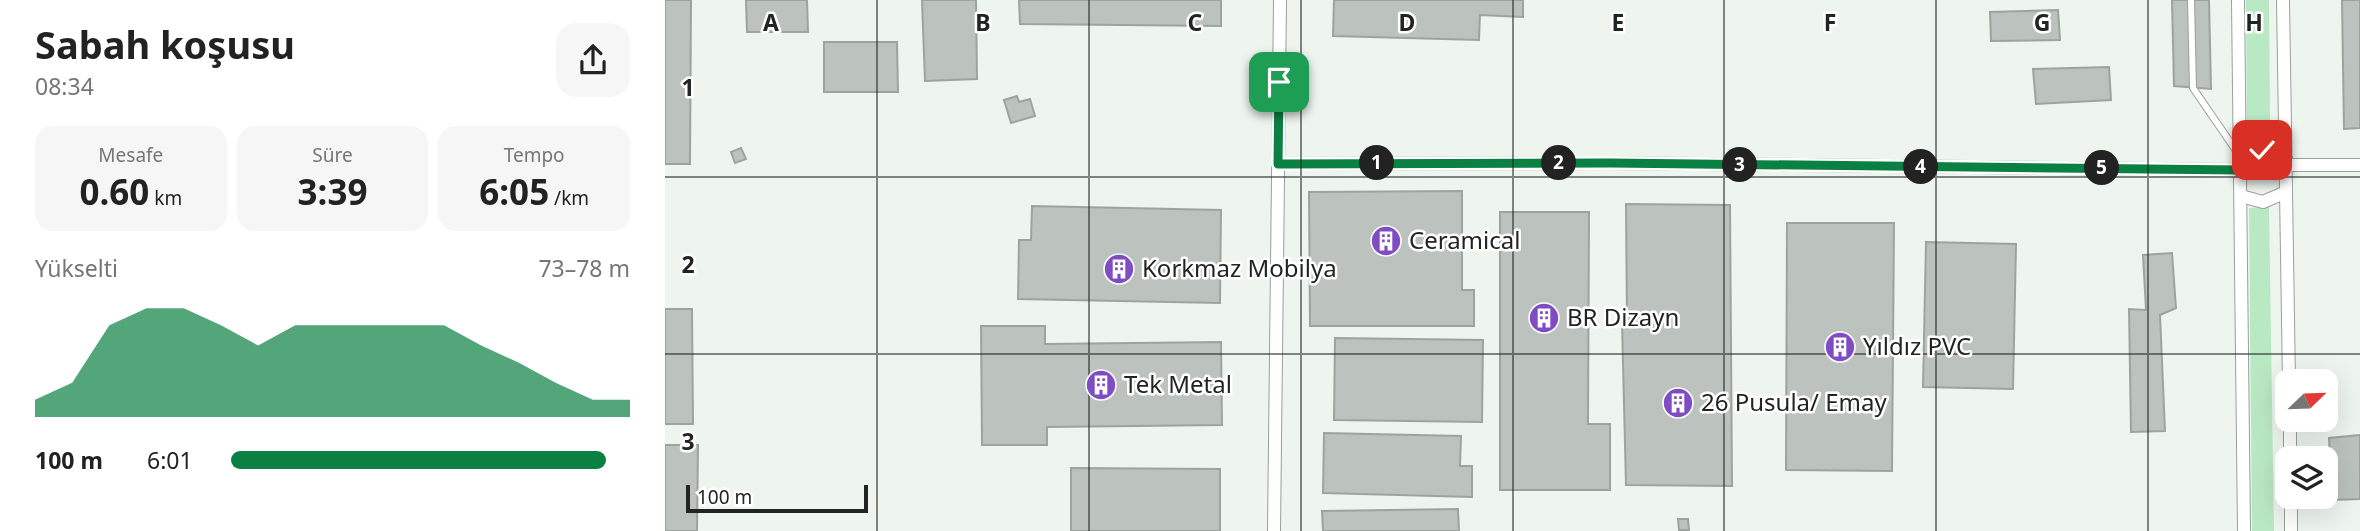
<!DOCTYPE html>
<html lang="tr">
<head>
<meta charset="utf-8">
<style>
  body { margin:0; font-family:"Noto Sans",sans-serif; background:#f6f6f6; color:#222; height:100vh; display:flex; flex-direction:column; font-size:26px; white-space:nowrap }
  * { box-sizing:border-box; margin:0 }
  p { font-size:23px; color:#767676 }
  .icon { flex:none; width:38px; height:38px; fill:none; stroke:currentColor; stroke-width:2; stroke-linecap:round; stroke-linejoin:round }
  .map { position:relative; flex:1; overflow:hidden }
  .panel { display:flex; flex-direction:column; background:#fff; width:665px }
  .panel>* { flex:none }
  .needle { width:46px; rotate:67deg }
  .buttons { position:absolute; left:1610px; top:369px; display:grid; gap:14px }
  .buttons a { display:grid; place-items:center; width:63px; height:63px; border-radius:14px; background:#fff; box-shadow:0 7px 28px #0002; font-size:35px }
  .scale { position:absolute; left:21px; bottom:18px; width:182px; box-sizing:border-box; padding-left:7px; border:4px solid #212422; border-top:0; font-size:19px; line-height:24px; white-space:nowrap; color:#212422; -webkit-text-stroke:5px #fff; paint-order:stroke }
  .pin { position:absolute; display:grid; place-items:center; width:60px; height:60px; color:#fff; margin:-30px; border-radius:14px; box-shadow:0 4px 10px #0006 }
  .km { position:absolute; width:35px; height:35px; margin:-18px; border-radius:50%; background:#222; color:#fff; font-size:19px; line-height:35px; text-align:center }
  .round { display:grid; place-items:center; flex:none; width:74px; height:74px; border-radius:21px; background:#f6f6f6 }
  .headline { display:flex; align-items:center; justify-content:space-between; height:119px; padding:0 35px }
  h1 { font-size:38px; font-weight:700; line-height:52px }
  .stats { display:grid; grid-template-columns:repeat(3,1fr); gap:10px; height:119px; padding:7px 35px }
  .stats div { display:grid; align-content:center; border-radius:18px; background:#f6f6f6; text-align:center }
  .stats b { font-size:35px; font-weight:700 }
  .stats small { font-size:19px; font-weight:400 }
  .stats p { font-size:19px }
  .chart { height:196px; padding:14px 35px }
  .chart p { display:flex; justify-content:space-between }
  .chart svg { width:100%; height:126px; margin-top:7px; fill:#0b8043; opacity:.7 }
  ul { padding:0 35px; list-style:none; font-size:23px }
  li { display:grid; grid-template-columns:112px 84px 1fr; align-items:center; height:52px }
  li i { height:18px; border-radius:9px; background:#0b8043 }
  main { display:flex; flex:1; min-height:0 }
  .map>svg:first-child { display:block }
  .grass { fill:#b9e9c2 }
  .building { fill:#bcc3be; stroke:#9da49e; stroke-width:2 }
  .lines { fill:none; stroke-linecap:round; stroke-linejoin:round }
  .lane-casing { stroke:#99a09a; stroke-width:8 }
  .street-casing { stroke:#99a09a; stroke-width:14 }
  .lane { stroke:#fff; stroke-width:6 }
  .street { stroke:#fff; stroke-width:12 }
  .route-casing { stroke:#fff; stroke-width:14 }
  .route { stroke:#0b8043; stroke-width:9 }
  .grid { fill:none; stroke:#212422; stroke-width:2; stroke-opacity:0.55 }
  .labels { text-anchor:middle; stroke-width:5; stroke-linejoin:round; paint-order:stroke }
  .poi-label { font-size:24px; fill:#212422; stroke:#fff; text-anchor:start }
  .grid-label { font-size:23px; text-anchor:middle; font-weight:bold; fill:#212422; stroke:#fff; stroke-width:5; stroke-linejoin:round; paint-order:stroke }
</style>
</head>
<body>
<main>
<section class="panel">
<div class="headline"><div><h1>Sabah koşusu</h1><p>08:34</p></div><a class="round"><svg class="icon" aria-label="share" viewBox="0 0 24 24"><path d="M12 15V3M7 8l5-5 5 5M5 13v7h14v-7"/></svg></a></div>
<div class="stats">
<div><p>Mesafe</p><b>0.60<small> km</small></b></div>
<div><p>Süre</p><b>3:39</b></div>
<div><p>Tempo</p><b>6:05<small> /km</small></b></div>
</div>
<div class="chart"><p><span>Yükselti</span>73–78 m</p>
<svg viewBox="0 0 160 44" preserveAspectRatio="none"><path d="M0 44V38L10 32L20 12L30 6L40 6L50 12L60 19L70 12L80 12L90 12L100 12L110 12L120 19L130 25L140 32L150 38L160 38V44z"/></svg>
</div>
<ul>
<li><b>100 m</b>6:01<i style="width:94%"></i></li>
</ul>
</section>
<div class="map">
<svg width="1695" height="531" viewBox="0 0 1695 531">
  <rect width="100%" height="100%" fill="#eef5ef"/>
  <path class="grass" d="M1581,0H1604L1605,120L1582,135Z
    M1604,207L1609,531H1587L1584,208Z"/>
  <path class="building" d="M0,0H26L25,164H0Z
    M81,0H142L143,32H82Z
    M257,0H311L312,79L260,81Z
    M354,0H556V26L355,24Z
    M669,0H858V17L815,15L814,40L668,36Z
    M1507,0H1544L1546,89L1509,86Z
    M1677,0H1695V128L1679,129Z
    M1393,10L1395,40L1326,41L1325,12Z
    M159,42H232L233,92H159Z
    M1444,67L1446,100L1371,104L1368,69Z
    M352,96L354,102L365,99L370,116L346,123L339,100Z
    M76,148L81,159L70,163L66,152Z
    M797,191V290H809V326H645L644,192Z
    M961,204L1065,205L1067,486L961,485L957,322H962Z
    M367,206L556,210L555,303L353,299L354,240H366Z
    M835,212H924L923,424H945V490H835Z
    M1122,223H1229L1227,471L1121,470Z
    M1261,242L1351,244L1348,389L1258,387Z
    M1507,253L1511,308L1495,315L1500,431L1466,432L1464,309L1481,310L1478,255Z
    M0,309H27L28,424H0Z
    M316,326H380V344L556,342L557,425L382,427V445H317Z
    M670,338L818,340L817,422L669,420Z
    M659,433L796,436L795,466H807V497L658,493Z
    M1695,435V499L1667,500L1664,438Z
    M0,445H33L32,531H0Z
    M406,468L555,469V531H406Z
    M793,509L794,531H658L657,511Z
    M1013,519H1023L1024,530H1014Z"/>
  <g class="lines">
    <g class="lane-casing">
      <path id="lane" d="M1526,0L1528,88L1572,152"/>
    </g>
    <g class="street-casing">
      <path id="street" d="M1573,0L1579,531
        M1618,0L1624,382
        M1575,157L1596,150L1621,158
        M613,164L946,163L1575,170
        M1621,165H1695
        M1576,196L1598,202L1621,192
        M1625,420V458
        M1626,497V531
        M609,531L615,0"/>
    </g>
    <use href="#lane" class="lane"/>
    <use href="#street" class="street"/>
  </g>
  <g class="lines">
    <g class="route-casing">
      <path id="route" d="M614,82L613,164L946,163L1575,170V157L1597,150"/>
    </g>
    <use href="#route" class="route"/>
  </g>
  <path class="grid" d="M212,0V531M424,0V531M636,0V531M848,0V531M1059,0V531M1271,0V531M1483,0V531M0,177H1695M0,354H1695"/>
  <defs>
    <g id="building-disc" transform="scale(1.575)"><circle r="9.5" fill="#7f4cc4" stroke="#fff"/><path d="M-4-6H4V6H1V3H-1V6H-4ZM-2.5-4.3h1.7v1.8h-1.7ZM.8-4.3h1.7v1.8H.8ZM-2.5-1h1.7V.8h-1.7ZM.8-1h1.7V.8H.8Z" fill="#fff"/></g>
  </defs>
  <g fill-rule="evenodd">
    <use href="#building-disc" x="721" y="241"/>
    <use href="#building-disc" x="454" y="269"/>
    <use href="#building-disc" x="879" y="318"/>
    <use href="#building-disc" x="1175" y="347"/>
    <use href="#building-disc" x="436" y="385"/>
    <use href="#building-disc" x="1013" y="403"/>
  </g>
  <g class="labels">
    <g class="poi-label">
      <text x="744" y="249">Ceramical</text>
      <text x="477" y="277">Korkmaz Mobilya</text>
      <text x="902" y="326">BR Dizayn</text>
      <text x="1198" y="355">Yıldız PVC</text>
      <text x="459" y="393">Tek Metal</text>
      <text x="1036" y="411">26 Pusula/ Emay</text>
    </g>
  </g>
  <g class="grid-label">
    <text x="106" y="31">A</text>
    <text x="318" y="31">B</text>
    <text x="530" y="31">C</text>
    <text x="742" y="31">D</text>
    <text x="953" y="31">E</text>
    <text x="1165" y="31">F</text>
    <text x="1377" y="31">G</text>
    <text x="1589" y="31">H</text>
    <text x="23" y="96">1</text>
    <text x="23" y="273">2</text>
    <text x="23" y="450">3</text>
  </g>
</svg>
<div class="buttons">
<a><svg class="needle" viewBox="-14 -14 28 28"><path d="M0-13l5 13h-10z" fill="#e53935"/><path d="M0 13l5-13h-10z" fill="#767676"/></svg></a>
<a><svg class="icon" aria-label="layers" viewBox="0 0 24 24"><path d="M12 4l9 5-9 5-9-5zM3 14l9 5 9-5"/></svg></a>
</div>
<div class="scale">100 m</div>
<div class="pin" style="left:614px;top:82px;background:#1e9e55"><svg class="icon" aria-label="arrive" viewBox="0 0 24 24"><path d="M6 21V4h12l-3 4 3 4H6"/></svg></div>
<div class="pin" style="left:1597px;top:150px;background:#d93025"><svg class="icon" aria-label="check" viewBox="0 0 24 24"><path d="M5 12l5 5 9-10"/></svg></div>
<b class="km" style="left:712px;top:163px">1</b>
<b class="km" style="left:894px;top:163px">2</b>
<b class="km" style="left:1075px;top:165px">3</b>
<b class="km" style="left:1256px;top:167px">4</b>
<b class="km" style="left:1437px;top:168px">5</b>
</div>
</main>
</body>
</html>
